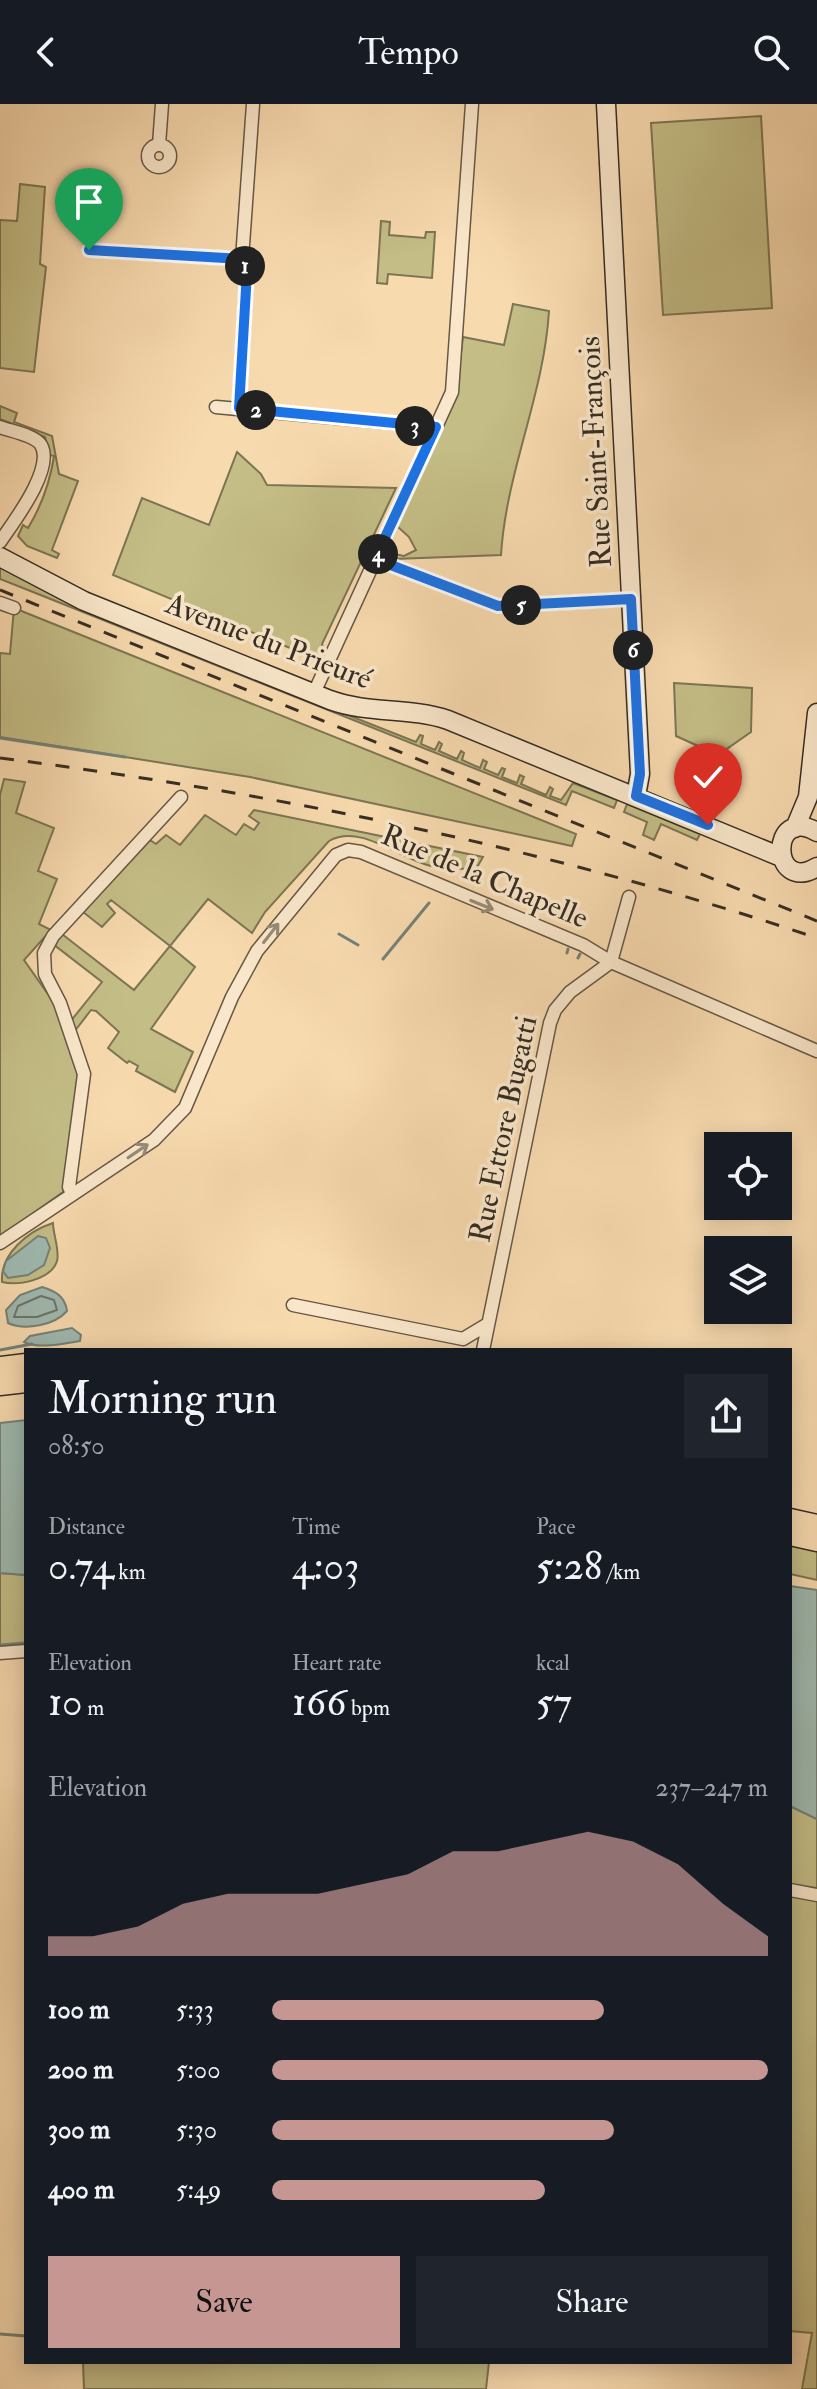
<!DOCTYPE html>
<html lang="en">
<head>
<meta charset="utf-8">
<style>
  body { margin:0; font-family:"IM FELL Double Pica",serif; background:#20242c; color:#f1f3f6; height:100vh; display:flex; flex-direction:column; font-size:30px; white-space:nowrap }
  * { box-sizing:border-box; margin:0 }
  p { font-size:26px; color:#9ea1a6 }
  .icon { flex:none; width:44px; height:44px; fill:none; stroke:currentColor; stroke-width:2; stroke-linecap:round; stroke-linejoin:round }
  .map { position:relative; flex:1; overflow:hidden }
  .panel { position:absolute; left:24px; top:1244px; width:768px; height:1016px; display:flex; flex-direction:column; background:#171b24; border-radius:0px; box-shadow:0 4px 20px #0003 }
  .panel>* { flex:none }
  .fabs { position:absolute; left:704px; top:1028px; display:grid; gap:16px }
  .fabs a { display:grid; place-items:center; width:88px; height:88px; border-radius:0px; background:#171b24; box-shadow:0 4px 20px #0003; font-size:40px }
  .pin { position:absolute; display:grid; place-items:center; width:68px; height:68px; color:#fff; margin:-82px -34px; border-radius:50% 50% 50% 0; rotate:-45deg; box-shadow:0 0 8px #0007 }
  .pin .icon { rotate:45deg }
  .km { position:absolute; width:40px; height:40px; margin:-20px; border-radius:50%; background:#222; color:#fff; font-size:22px; line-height:40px; text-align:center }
  .round { display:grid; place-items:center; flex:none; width:84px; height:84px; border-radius:0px; background:#20242c }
  .headline { display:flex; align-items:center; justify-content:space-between; height:136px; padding:0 24px }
  h1 { font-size:44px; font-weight:600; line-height:60px }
  .stats { display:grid; grid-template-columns:repeat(3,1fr); gap:12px; height:136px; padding:8px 24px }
  .stats div { display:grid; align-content:center }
  .stats b { font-size:40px; font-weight:600 }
  .stats small { font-size:22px; font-weight:400 }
  .stats p { font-size:22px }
  .chart { height:224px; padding:16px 24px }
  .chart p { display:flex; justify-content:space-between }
  .chart svg { width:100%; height:144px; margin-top:8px; fill:#c59692; opacity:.7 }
  .cta { display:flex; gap:16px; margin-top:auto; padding:16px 24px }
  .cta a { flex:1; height:92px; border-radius:0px; background:#c59692; color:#111; font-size:32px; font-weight:600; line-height:92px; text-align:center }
  .cta a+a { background:#20242c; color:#f1f3f6 }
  ul { padding:0 24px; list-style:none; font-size:26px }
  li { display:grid; grid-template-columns:128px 96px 1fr; align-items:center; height:60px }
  li i { height:20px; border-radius:10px; background:#c59692 }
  header { display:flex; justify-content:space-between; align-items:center; height:104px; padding:0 24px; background:#171b24; font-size:36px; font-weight:600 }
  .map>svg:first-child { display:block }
  .green { fill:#c4bd86; stroke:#7c7554; stroke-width:2 }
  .water { fill:#9fbab1; stroke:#758278; stroke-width:2 }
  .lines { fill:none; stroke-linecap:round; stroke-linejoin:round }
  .shore { stroke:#6a746a; stroke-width:2 }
  .stream { stroke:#758278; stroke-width:3 }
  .street-casing { stroke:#665846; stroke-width:15 }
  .secondary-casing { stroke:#352d23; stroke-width:21 }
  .primary-casing { stroke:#352d23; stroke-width:23 }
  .street { stroke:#fae7cb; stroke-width:12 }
  .secondary { stroke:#fae7cb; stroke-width:18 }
  .primary { stroke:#f8daaf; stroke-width:20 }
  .rail { stroke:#352d23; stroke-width:3; stroke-dasharray:14 14; stroke-linecap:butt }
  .oneway { stroke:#988a77 }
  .route-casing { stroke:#fff; stroke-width:16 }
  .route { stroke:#1a73e8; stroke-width:10 }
  .labels { text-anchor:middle; stroke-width:7; stroke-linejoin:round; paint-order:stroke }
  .street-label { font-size:30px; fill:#352d23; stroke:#fae7cb }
</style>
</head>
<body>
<header><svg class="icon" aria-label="back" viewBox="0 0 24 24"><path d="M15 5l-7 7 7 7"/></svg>Tempo<svg class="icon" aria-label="search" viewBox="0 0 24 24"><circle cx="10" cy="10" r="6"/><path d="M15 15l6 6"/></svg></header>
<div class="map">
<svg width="817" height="2285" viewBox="0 0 817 2285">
  <rect width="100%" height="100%" fill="#f8daaf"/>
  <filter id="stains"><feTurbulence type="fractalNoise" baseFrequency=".0025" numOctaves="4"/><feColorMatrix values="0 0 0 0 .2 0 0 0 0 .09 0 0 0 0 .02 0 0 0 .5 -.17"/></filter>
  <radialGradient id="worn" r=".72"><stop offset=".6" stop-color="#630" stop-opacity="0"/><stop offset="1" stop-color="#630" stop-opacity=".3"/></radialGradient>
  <path class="green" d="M761,12L772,204L663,211L651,19Z
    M20,80L45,83L40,160L46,163L34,268L0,264V116L17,117Z
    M381,117L390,118L389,131L425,134L426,128H435L432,174L388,170L387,180L377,179Z
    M513,200L549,207C544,291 506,368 501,451L394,455L384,451L385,448L404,452L416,446L409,433L397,422L455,295L463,233L504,241Z
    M0,302L17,309L14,318L52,332L59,370L78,377L52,446L59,450L57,454L27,442L18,432L23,421L28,424C42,401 50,378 54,352L49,351L45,333L0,315Z
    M237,348L261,370L267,381L396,384L322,540L324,547L319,556L113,471L142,394L209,421Z
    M0,457L325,602L416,638L420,631L423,632L421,640L435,646L439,638L442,640L439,647L457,655L461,647L464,649L462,656L480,664L483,656L487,658L484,665L498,671L502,664L505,665L502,673L517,679L520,671L524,673L521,680L546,691L550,683L553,685L550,692L561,696L573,679L617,696L614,704L572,687L566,701L33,488L0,475Z
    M14,504L576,730L572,742L250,673L0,633V549L10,550Z
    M674,579L752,584L751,628L718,651L676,632Z
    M4,675L25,678L16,709L54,724L38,767L57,775L39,820L51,826L24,856L57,903L80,969L63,1088L0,1133V691Z
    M627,700L700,730L697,736L661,720L654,736L643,731L647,718L624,708Z
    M254,706L483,753L476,765C462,764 445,766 431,762C399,755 361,719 329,737L265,808L252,829L208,795L170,842L195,863L151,925L193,948L175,988L136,967L138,962L129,957L127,959L108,944L119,928L96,907L91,906L74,928L70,918L102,878L53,840L62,830L134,886L170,842L111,796L107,800L115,809L102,823L83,808L150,736L156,740L166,731L180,741L205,711L236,731L244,720L254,726L259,719L249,712Z
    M53,1119C53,1130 60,1147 57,1157C51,1176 18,1182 2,1178C0,1150 28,1127 53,1119Z
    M790,1440L817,1446V1476L790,1470Z
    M0,1469L26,1471V1543L0,1545Z
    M790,1702L817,1715V1785L790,1781Z
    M790,1792L817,1797V2285H802L812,2229L790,2227Z
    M83,2258H489L486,2285H84Z"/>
  <path class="water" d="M38,1132L46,1134L50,1144L44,1161L28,1171L8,1174L3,1167L6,1157Z
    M42,1183C55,1187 65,1192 67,1207C55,1221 25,1227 8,1219L6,1206L20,1191Z
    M72,1224L81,1231L80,1237C64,1240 37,1245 24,1238L30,1232Z
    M26,1316V1471L0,1469V1319Z
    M790,1482L817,1486V1715L790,1702Z"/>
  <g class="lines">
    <path class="shore" d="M41,1192L54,1196L57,1206L37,1213H14L18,1202Z"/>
    <path class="stream" d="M0,634L125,653
      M339,830L358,841
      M567,849L568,845
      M578,854L580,850
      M383,855L429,799
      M0,1246L32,1240
      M0,1541L26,1539
      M0,2230L26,2232"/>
    <g class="street-casing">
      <path id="street" d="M159,41L162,0
        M148 52a11 11 0 1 1 22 0a11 11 0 1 1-22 0Z
        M89,146L242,155L253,0
        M216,303L436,323
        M239,304L247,168L242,155
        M0,323C10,327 35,331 41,341C55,365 12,420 0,438
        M375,455L498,502L631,495
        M0,499L14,504
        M314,589L452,288L472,0
        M72,1089L69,1083L84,970L60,899L45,870L44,849L53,832L181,693
        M0,1139L154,1036L185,1004L232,893L257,847L336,751L348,746L361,748L583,841L611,858L817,947
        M293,1201L463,1235L488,1220
        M483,1246L550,919L555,906L570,888L611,858L629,793
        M0,1549L26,1547
        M790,1786L817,1791"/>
    </g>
    <g class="secondary-casing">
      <path id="secondary" d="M606,0L640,670L636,692
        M0,453L84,497L330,596C369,610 409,603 448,616L781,753
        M795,724L808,693L817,609
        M817,728C769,700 770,791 817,763"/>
    </g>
    <g class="primary-casing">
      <path id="primary" d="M0,1263L26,1260
        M0,1281L26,1278
        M790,1415L817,1421
        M790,1431L817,1437"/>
    </g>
    <use href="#street" class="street"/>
    <use href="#secondary" class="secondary"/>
    <use href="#primary" class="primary"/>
    <path class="rail" d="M0,486L817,817
      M0,654C276,689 553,745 817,834"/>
  </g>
  <defs><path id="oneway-shaft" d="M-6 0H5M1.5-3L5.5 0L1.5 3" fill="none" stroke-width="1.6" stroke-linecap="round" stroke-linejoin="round" transform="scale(2)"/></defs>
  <g class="oneway">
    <use href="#oneway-shaft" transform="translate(482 801) rotate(22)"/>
    <use href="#oneway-shaft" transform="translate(271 829) rotate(-52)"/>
    <use href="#oneway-shaft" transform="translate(138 1047) rotate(-34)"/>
  </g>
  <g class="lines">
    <g class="route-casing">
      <path id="route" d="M89,146L242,155L247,168L239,304L436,323L375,455L498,502L631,495L640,670L636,692L708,721"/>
    </g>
    <use href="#route" class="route"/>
  </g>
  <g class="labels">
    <g class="street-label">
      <text transform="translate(595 348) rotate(-93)" y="10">Rue Saint-François</text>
      <text transform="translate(269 537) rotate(21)" y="10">Avenue du Prieuré</text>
      <text transform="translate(485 772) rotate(23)" y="10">Rue de la Chapelle</text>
      <text transform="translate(503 1025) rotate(-78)" y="10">Rue Ettore Bugatti</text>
    </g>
  </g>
  <rect width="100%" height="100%" filter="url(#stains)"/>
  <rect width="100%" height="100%" fill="url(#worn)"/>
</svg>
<div class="fabs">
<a><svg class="icon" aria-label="locate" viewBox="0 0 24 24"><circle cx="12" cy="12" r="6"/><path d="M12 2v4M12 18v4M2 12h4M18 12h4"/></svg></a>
<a><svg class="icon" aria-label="layers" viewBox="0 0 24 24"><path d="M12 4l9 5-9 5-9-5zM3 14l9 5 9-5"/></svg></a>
</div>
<div class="pin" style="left:89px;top:146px;background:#1e9e55"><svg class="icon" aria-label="arrive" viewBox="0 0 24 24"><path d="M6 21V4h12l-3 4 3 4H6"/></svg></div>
<div class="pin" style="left:708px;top:721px;background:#d93025"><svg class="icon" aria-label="check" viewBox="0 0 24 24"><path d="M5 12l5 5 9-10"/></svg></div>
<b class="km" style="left:245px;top:162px">1</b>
<b class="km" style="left:256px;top:306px">2</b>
<b class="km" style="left:415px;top:322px">3</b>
<b class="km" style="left:378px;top:450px">4</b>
<b class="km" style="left:521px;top:501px">5</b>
<b class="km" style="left:633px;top:546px">6</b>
<section class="panel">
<div class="headline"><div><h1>Morning run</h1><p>08:50</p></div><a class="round"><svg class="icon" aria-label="share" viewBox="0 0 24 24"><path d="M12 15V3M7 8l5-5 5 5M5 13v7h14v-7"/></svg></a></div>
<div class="stats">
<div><p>Distance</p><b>0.74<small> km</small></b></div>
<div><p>Time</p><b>4:03</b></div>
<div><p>Pace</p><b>5:28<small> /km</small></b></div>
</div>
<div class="stats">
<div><p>Elevation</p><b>10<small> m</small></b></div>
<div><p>Heart rate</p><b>166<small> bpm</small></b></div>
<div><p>kcal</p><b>57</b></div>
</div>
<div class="chart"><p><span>Elevation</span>237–247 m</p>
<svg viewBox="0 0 160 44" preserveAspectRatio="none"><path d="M0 44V38L10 38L20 35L30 28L40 25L50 25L60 25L70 22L80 19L90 12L100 12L110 9L120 6L130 9L140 16L150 28L160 38V44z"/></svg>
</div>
<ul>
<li><b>100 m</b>5:33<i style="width:67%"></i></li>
<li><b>200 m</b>5:00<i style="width:100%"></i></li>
<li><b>300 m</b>5:30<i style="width:69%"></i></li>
<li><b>400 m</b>5:49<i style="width:55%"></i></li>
</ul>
<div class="cta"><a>Save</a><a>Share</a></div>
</section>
</div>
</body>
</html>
